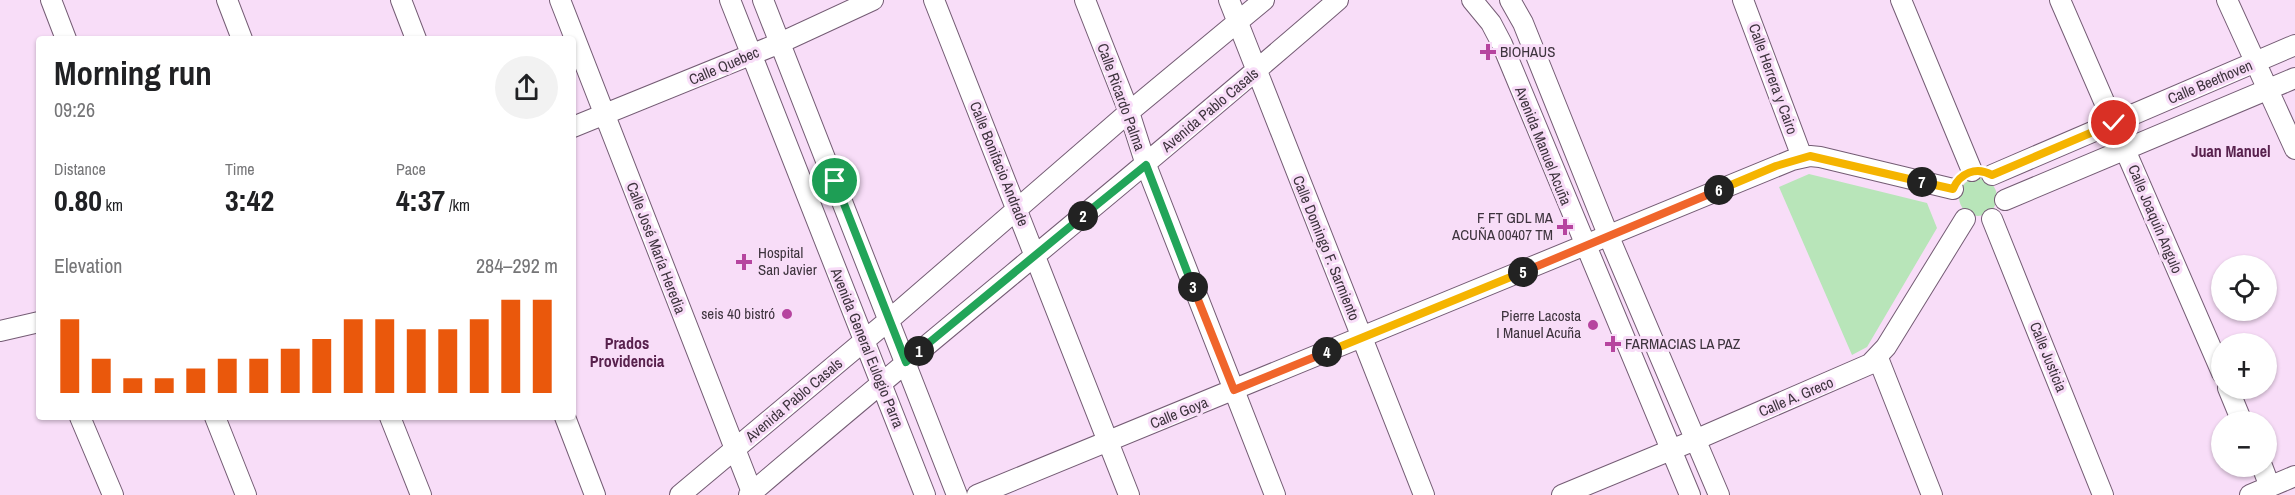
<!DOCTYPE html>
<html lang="en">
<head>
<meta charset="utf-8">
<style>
  body { margin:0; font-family:"Archivo Narrow",sans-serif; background:#f2f2f2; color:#202124; height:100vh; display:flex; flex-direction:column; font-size:22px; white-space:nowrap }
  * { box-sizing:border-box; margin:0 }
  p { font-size:20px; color:#757577 }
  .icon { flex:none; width:33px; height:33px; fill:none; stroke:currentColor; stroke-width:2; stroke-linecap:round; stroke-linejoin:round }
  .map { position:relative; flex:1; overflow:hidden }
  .sheet { position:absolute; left:36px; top:36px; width:540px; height:384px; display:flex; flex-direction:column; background:#fff; border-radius:6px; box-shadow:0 2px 4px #0004 }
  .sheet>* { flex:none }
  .controls { position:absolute; left:2211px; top:255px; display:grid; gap:12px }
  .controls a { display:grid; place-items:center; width:66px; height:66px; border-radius:50%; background:#fff; box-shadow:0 2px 4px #0004; font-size:30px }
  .pin { position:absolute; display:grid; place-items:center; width:51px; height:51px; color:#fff; margin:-26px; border:3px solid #fff; border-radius:50%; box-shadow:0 2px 6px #0007 }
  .km { position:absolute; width:30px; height:30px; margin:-15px; border-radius:50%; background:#222; color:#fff; font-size:16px; line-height:30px; text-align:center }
  .round { display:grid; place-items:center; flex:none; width:63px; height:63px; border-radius:32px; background:#f2f2f2 }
  .overview { display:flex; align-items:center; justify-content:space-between; height:102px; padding:0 18px }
  h1 { font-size:33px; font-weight:700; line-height:45px }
  .stats { display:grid; grid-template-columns:repeat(3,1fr); gap:9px; height:102px; padding:6px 18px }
  .stats div { display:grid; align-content:center }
  .stats b { font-size:30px; font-weight:700 }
  .stats small { font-size:16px; font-weight:400 }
  .stats p { font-size:16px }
  .chart { height:168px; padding:12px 18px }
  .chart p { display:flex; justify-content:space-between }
  .chart svg { width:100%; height:108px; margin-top:6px; stroke:#ea580c; stroke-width:6 }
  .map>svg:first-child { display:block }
  .green { fill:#b8e5b9 }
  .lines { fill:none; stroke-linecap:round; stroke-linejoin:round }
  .minor-casing { stroke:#745c74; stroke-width:22 }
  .minor { stroke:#fff; stroke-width:20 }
  .split-1-casing { stroke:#fff; stroke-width:12 }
  .split-2-casing { stroke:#fff; stroke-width:12 }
  .split-3-casing { stroke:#fff; stroke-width:12 }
  .split-4-casing { stroke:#fff; stroke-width:12 }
  .split-5-casing { stroke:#fff; stroke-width:12 }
  .split-6-casing { stroke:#fff; stroke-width:12 }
  .split-7-casing { stroke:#fff; stroke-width:12 }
  .split-8-casing { stroke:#fff; stroke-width:12 }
  .split-1 { stroke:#22a559; stroke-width:8 }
  .split-2 { stroke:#22a559; stroke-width:8 }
  .split-3 { stroke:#22a559; stroke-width:8 }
  .split-4 { stroke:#f0652b; stroke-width:8 }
  .split-5 { stroke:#f5b400; stroke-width:8 }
  .split-6 { stroke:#f0652b; stroke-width:8 }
  .split-7 { stroke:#f5b400; stroke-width:8 }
  .split-8 { stroke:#f5b400; stroke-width:8 }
  .poi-dot { fill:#b6449f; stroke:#f8ddf8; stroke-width:2 }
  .labels { text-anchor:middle; stroke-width:6; stroke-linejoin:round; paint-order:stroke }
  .poi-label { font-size:15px; fill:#3e343e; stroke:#f8ddf8; text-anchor:start }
  .street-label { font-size:15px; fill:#3e343e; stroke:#f8ddf8 }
  .neighbourhood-label { font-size:16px; font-weight:bold; fill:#58214d; stroke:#f8ddf8 }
</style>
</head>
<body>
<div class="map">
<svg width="2295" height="495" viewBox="0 0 2295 495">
  <rect width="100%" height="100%" fill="#f8ddf8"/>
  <path class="green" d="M1809,174L1927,203L1937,228L1867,347L1852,355L1779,187Z
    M1959 197a19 19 0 1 1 38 0a19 19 0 1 1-38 0Z"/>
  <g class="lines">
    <g class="minor-casing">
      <path id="minor" d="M51,0L66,39
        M227,0L242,39
        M401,0L416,39
        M560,0L753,495
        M730,0L925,495
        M763,0L957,495
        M934,0L1129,495
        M1085,0L1129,112L1146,165L1275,495
        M1229,0L1424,495
        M1472,0L1491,23L1502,44L1690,495
        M1510,0L1523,23L1609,237L1719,495
        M1743,0L1802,157
        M1901,0L1972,171
        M2060,0L2222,373
        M2227,0L2295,149
        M573,127L780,43L873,0
        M1992,175L2295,45
        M2005,200L2295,78
        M1992,219L2103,495
        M0,331L39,322
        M1878,358L1932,495
        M2228,388L2242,422
        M80,417L113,495
        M215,417L246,495
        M390,417L421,495
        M565,417L595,495
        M2262,466L2270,487
        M680,495L889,320L1129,112L1264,0
        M749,495C944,328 1145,168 1338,0
        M977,495L1792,160L1810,156L1820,157L1953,189
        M1562,495L1695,440L1870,364L1886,347L1965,219
        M2250,495L2295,476"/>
    </g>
    <use href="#minor" class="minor"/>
  </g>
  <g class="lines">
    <g class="split-1-casing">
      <path id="split-1" d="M835,181L906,362L919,351"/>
    </g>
    <g class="split-2-casing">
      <path id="split-2" d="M919,351L1083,216"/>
    </g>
    <g class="split-3-casing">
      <path id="split-3" d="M1083,216L1146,165L1193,287"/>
    </g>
    <g class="split-4-casing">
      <path id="split-4" d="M1193,287L1234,390L1327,352"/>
    </g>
    <g class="split-5-casing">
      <path id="split-5" d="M1327,352L1523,272"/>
    </g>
    <g class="split-6-casing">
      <path id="split-6" d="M1523,272L1719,190"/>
    </g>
    <g class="split-7-casing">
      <path id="split-7" d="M1719,190L1776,166L1810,156L1922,182"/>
    </g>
    <g class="split-8-casing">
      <path id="split-8" d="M1922,182L1953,189C1960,173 1976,166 1992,175L2114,123"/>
    </g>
    <use href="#split-1" class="split-1"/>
    <use href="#split-2" class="split-2"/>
    <use href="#split-3" class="split-3"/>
    <use href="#split-4" class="split-4"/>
    <use href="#split-5" class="split-5"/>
    <use href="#split-6" class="split-6"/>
    <use href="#split-7" class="split-7"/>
    <use href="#split-8" class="split-8"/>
  </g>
  <g class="poi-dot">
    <path d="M1485 43h6v6h6v6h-6v6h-6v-6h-6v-6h6z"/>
    <path d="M1562 218h6v6h6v6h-6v6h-6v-6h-6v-6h6z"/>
    <path d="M741 253h6v6h6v6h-6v6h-6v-6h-6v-6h6z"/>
    <circle cx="787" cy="314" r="6"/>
    <circle cx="1593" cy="325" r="6"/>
    <path d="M1610 335h6v6h6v6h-6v6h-6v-6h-6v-6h6z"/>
  </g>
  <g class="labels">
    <g class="poi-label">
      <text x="1500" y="57">BIOHAUS</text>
      <text x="1553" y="223" text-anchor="end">F FT GDL MA<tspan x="1553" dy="17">ACUÑA 00407 TM</tspan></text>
      <text x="758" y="258">Hospital<tspan x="758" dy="17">San Javier</tspan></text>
      <text x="775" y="319" text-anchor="end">seis 40 bistró</text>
      <text x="1581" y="321" text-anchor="end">Pierre Lacosta<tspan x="1581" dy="17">I Manuel Acuña</tspan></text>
      <text x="1625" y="349">FARMACIAS LA PAZ</text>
    </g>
    <g class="street-label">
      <text transform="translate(724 66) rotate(-23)" y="5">Calle Quebec</text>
      <text transform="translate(1773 79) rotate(70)" y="5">Calle Herrera y Cairo</text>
      <text transform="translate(2210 82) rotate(-23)" y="5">Calle Beethoven</text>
      <text transform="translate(1121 97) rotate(70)" y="5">Calle Ricardo Palma</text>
      <text transform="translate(1210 110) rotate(-40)" y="5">Avenida Pablo Casals</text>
      <text transform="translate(1543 146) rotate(68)" y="5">Avenida Manuel Acuña</text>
      <text transform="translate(999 164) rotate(68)" y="5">Calle Bonifacio Andrade</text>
      <text transform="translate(2155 219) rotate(67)" y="5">Calle Joaquín Angulo</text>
      <text transform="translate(656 248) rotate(69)" y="5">Calle José María Heredia</text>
      <text transform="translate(1326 248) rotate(68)" y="5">Calle Domingo F. Sarmiento</text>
      <text transform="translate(867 348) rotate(68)" y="5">Avenida General Eulogio Parra</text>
      <text transform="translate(2048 357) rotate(68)" y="5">Calle Justicia</text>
      <text transform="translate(1796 397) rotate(-23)" y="5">Calle A. Greco</text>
      <text transform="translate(794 400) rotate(-40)" y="5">Avenida Pablo Casals</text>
      <text transform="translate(1179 413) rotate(-22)" y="5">Calle Goya</text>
    </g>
    <g class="neighbourhood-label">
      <text x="2231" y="157">Juan Manuel</text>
      <text x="627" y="349">Prados<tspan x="627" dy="18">Providencia</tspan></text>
    </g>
  </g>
</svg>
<div class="controls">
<a><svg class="icon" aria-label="locate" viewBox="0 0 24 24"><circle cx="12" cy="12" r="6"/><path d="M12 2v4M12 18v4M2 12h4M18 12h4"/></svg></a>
<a>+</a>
<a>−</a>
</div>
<div class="pin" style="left:835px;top:181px;background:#1e9e55"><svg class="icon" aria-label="arrive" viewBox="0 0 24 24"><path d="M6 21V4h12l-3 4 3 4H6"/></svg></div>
<div class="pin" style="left:2114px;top:123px;background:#d93025"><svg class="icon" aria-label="check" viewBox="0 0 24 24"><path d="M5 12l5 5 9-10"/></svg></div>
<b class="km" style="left:919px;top:351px">1</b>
<b class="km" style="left:1083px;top:216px">2</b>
<b class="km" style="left:1193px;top:287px">3</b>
<b class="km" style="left:1327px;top:352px">4</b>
<b class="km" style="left:1523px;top:272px">5</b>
<b class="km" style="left:1719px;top:190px">6</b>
<b class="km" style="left:1922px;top:182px">7</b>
<section class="sheet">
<div class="overview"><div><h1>Morning run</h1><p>09:26</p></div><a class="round"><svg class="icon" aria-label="share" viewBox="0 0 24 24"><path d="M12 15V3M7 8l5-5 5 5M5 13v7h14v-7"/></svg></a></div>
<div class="stats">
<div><p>Distance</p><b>0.80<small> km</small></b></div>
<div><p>Time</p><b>3:42</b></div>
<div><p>Pace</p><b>4:37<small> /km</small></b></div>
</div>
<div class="chart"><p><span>Elevation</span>284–292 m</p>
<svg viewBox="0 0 160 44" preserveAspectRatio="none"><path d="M5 44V14M15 44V30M25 44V38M35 44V38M45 44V34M55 44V30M65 44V30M75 44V26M85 44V22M95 44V14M105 44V14M115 44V18M125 44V18M135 44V14M145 44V6M155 44V6"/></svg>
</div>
</section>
</div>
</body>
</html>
